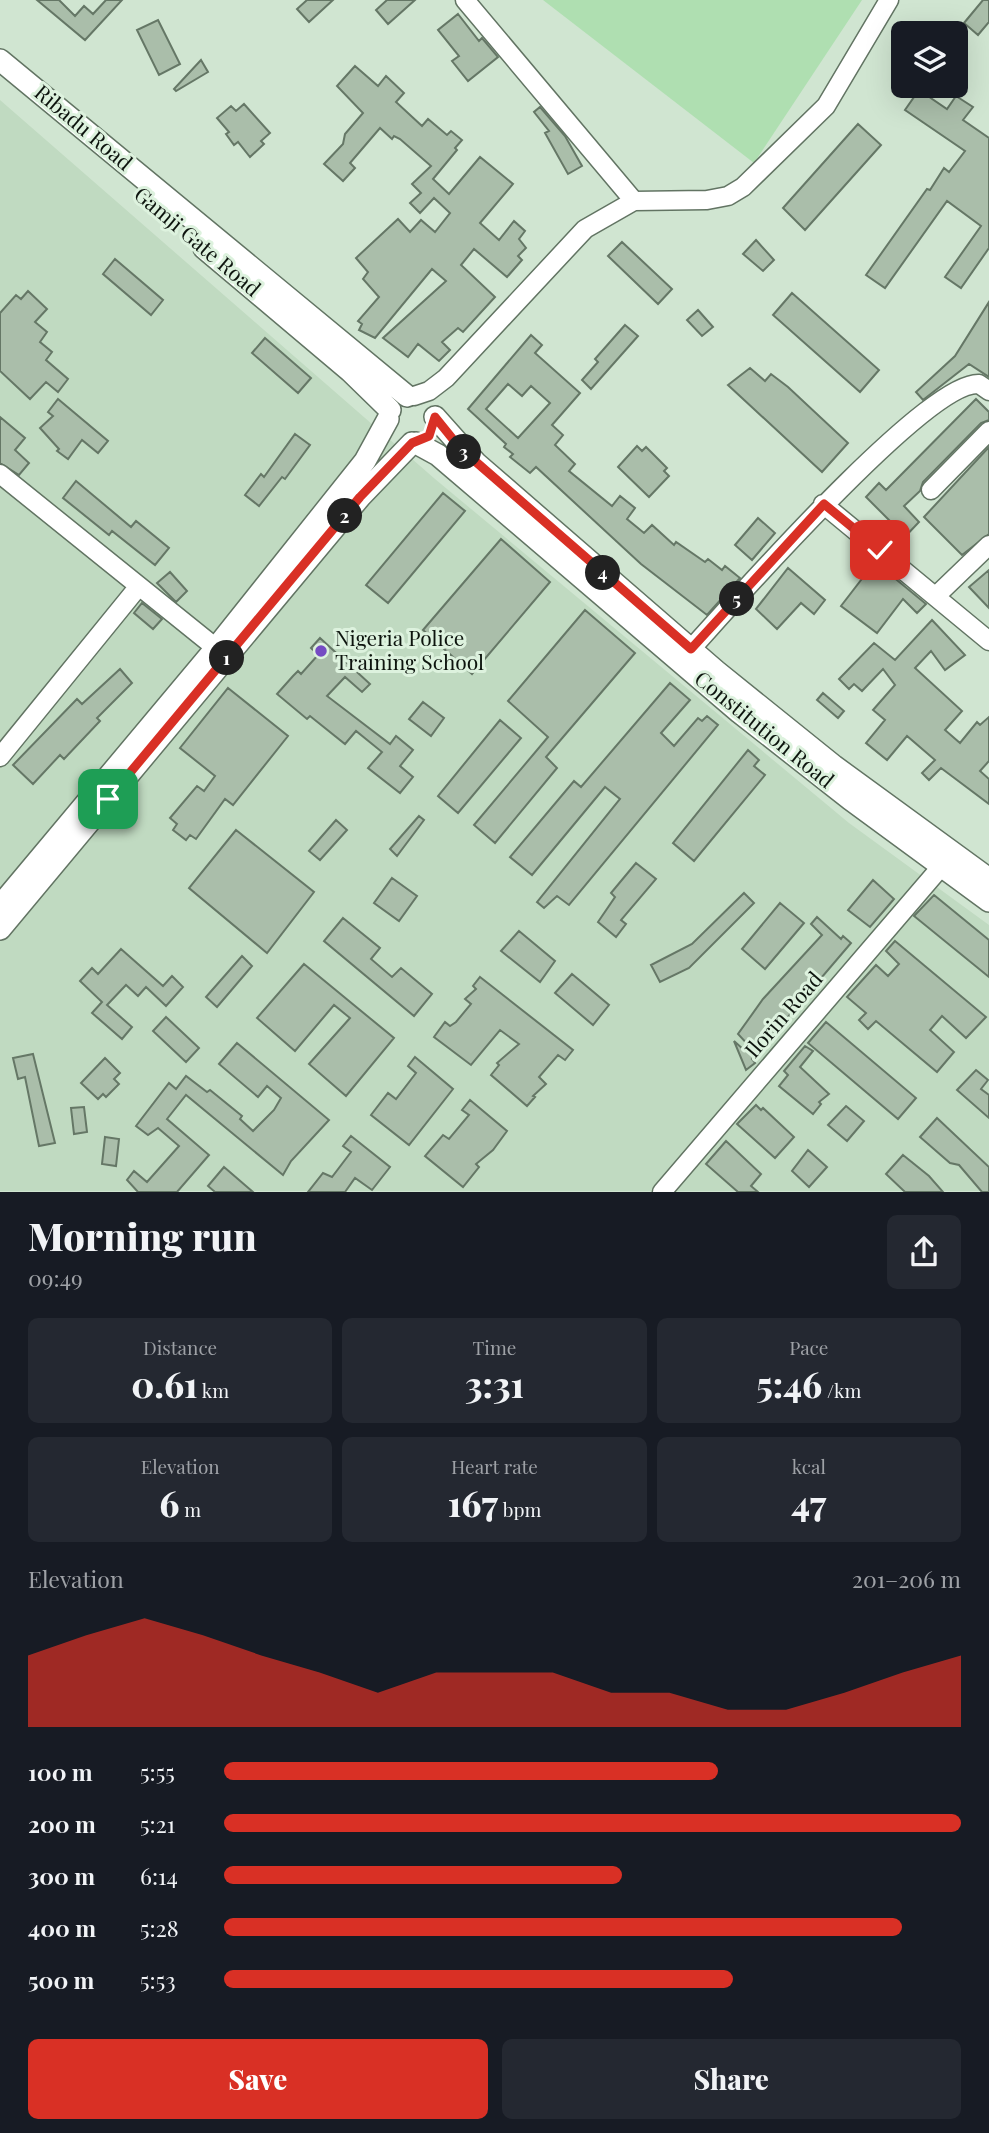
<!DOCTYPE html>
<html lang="en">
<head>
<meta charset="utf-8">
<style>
  body { margin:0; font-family:"Playfair Display",serif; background:#242831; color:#f1f3f6; height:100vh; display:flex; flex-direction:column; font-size:26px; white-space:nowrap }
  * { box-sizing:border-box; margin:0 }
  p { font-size:23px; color:#9ea1a6 }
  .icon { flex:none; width:38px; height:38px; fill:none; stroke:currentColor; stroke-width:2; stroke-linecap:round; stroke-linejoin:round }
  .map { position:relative; height:1192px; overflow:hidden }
  .panel { display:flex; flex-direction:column; background:#171b24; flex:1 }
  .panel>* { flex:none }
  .tools { position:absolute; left:891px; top:21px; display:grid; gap:14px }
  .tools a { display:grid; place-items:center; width:77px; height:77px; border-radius:10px; background:#171b24; box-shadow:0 7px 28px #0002; font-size:35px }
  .pin { position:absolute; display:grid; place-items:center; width:60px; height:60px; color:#fff; margin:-30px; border-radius:14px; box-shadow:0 4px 10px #0006 }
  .km { position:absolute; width:35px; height:35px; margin:-18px; border-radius:50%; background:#222; color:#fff; font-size:19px; line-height:35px; text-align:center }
  .round { display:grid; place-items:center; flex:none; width:74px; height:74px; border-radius:10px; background:#242831 }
  .headline { display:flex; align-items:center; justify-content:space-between; height:119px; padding:0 28px }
  h1 { font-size:38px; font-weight:800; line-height:52px }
  .figures { display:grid; grid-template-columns:repeat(3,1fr); gap:10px; height:119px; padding:7px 28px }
  .figures div { display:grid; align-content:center; border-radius:10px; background:#242831; text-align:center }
  .figures b { font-size:35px; font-weight:800 }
  .figures small { font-size:19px; font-weight:400 }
  .figures p { font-size:19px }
  .chart { height:196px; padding:14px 28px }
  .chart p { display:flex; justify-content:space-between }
  .chart svg { width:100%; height:126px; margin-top:7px; fill:#d93025; opacity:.7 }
  .button { display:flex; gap:14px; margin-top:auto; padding:14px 28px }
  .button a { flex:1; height:80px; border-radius:10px; background:#d93025; color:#fff; font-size:28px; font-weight:800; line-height:80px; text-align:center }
  .button a+a { background:#242831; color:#f1f3f6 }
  ul { padding:0 28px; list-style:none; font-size:23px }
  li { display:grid; grid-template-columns:112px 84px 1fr; align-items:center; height:52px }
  li i { height:18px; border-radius:9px; background:#d93025 }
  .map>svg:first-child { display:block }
  .built { fill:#c0dac1 }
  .green { fill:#afdfb1 }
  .building { fill:#aabeaa; stroke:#657766; stroke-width:2; fill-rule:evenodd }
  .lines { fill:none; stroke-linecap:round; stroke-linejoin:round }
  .minor-casing { stroke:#627463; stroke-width:21 }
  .major-casing { stroke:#627463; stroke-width:24 }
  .minor { stroke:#fff; stroke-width:18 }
  .major { stroke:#fff; stroke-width:21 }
  .route-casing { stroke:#fff; stroke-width:14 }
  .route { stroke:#d93025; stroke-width:9 }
  .poi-dot { fill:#754bc3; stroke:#ddf2de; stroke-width:2.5 }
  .labels { text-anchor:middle; stroke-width:6; stroke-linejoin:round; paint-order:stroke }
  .street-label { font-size:21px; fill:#0d140e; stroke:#ddf2de }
  .poi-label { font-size:21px; fill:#0d140e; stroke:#ddf2de; text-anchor:start }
</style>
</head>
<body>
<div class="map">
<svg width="989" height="1192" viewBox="0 0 989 1192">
  <rect width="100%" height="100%" fill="#d0e5d1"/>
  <path class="built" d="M0,100L435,479L849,823L989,925V1191H0Z"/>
  <path class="green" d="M543,0H862L754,163Z"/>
  <path class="building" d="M37,0H59L75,16L84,6L93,14L106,0H122L85,40Z
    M307,0H333L309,22L297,9Z
    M387,0H415L388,24L376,10Z
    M983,0H989V22L978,35L964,23Z
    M458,14L479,41L482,38L498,57L468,81L452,61L459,56L438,30Z
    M158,20L180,64L159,75L137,30Z
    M201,60L208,72L176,91L174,89Z
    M355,66L378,86L386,76L404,93L396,102L422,126L428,119L447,135L451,131L462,140L455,148L457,150L433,179L449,194L480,157L513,184L480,223L499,240L514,221L525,231L519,239L526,248L518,256L522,260L507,277L474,249L461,265L495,297L463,332L458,328L442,342L450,350L439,361L418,344L408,357L383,338L446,281L432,269L375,338L359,330L362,324L358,321L379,297L363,279L368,272L356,258L398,219L410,232L421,220L435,232L450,213L434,198L420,213L410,203L421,193L412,184L431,166L400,139L394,136L392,139L380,128L350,163L355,168L343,181L324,164L343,144L345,134L363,113L337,86Z
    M919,90L947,109L956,96L973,107L963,120L989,138V248L961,288L945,277L981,226L947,201L885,288L866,275L927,189L930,190L944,168L949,172L965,151L905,110Z
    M244,104L270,133L261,141L264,144L250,157L238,142L234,145L226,134L229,132L217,118L231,106L236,111Z
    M540,107L565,136L582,166L568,174L545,133L549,131L534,112Z
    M858,124L881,145L805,230L783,208Z
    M756,240L774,260L763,271L743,254Z
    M622,242L672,289L658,304L608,256Z
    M115,259L163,300L151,315L103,274Z
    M28,291L47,309L35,322L47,332L40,342L52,352L46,360L68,379L58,392L46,382L30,399L0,371V313L16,295L21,299Z
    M792,293L879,370L860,392L773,315Z
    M989,302V377L969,364L923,400L916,392L955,356Z
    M698,310L713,327L702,336L687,320Z
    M625,325L638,336L591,389L582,380L598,362L595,359Z
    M531,335L542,345L535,353L580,393L552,425L563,435L555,445L575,464L569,471L612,506L620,496L635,508L627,519L644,533L652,525L674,545L676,542L705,562L708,559L722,570L725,566L740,578L707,615L641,564L536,467L530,473L510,457L513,454L504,447L506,444L468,409ZM508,384L522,396L531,386L550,403L518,438L486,409Z
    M265,338L311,378L298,393L252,353Z
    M750,368L765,381L771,374L788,387L848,443L822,472L728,385Z
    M58,399L108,441L98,453L82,440L68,459L57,451L59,449L40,428L53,416L48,412Z
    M976,399L989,412V420L981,423L923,482L920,491L904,506L919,522L900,542L889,532L895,526L866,497L879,483L886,490Z
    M0,417L25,438L15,450L29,463L19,475L0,463Z
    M295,434L310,445L285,479L282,477L259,506L245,495L261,474L264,477Z
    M637,446L642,451L646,447L667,468L664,471L669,476L649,497L618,467Z
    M989,447V534L962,555L924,517Z
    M76,481L131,527L136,521L169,548L155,565L112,531L109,535L63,498Z
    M443,493L465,511L388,603L366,585Z
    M758,518L775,533L752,560L735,545Z
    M501,539L550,582L472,674L423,630Z
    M875,562L926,604L917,613L903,599L877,633L841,606Z
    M788,568L825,600L814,614L801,603L777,629L756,609Z
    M989,570V608L969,587Z
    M170,572L187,591L176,602L157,583Z
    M142,603L162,619L153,629L134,613Z
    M585,610L635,653L546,757L557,768L495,843L474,825L548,737L508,701Z
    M932,620L965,655L945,670L931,651L915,668L962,711L945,730L960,743L977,722L980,725L989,717V761L980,771L989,779V804L941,768L929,780L922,773L935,760L907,736L887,760L866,743L885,720L873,710L895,685L883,669L862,691L854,684L849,689L839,679L874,643L895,660Z
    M320,638L370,684L362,692L345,677L327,696L390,744L396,736L413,750L400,766L413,777L400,793L368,768L382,752L356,731L345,744L310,716L307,719L277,694L293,676L298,671L301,674L318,655L311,648Z
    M120,669L132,683L97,718L100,721L64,759L60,755L33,784L13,765L77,699L82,704Z
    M670,683L690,700L661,733L674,746L698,718L702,721L707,716L718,725L569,905L557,896L544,908L537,902L620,799L605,787L532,875L510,857L574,781L581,787Z
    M228,688L288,736L233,805L225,799L196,839L190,835L186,840L173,830L177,824L170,818L197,786L204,791L215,776L180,748Z
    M823,693L844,711L838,718L817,700Z
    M423,702L444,718L431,736L409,719Z
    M500,720L521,738L458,813L438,796Z
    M748,750L759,760L754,766L765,775L694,861L673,843Z
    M419,816L424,820L397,856L390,849Z
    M336,820L347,830L320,860L309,851Z
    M236,830L314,892L267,953L189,888Z
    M636,863L656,879L621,920L626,924L616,937L598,922L615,897L611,893Z
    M392,878L417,896L399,921L374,903Z
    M873,880L894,899L870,927L848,910Z
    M744,893L754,903L689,968L660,982L651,965L692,944Z
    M934,895L989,940V977L914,916Z
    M780,903L804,923L765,969L742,949Z
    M817,917L841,939L843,936L851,943L752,1059L755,1063L746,1070L734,1041L744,1050L751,1048L738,1034L763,999L822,935L811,924Z
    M343,918L380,948L371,959L392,977L401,968L432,994L414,1016L324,941Z
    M519,931L555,961L540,982L501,951Z
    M895,941L986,1017L966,1038L942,1016L930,1030L954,1052L937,1072L876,1021L868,1029L859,1020L866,1013L847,997L876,965L888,976L899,964L886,951Z
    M121,949L163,986L172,976L183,987L166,1006L146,987L138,996L126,985L107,1005L132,1027L122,1039L92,1013L102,1002L80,981L92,968L98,974Z
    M242,956L252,966L217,1007L206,997Z
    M304,964L394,1038L346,1096L309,1064L350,1018L334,1005L295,1051L257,1018Z
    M572,974L609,1005L593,1025L555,993Z
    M480,977L573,1050L565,1060L558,1055L539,1077L546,1084L533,1096L535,1097L527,1106L491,1075L499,1065L497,1063L519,1044L500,1030L471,1065L434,1037L445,1022L450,1026L456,1022L471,1004L465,999L476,989L473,986Z
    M166,1017L199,1048L186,1062L153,1031Z
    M826,1022L916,1098L898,1119L808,1043Z
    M237,1043L329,1120L291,1161L283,1175L186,1095L167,1119L209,1155L177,1192H138L127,1180L134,1171L147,1182L179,1146L158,1128L148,1135L136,1126L169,1083L176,1089L186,1076L207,1092L210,1090L242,1116L240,1119L253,1131L274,1110L281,1098L267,1086L258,1097L219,1064Z
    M805,1046L813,1051L800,1067L829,1094L819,1102L821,1104L813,1114L779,1086L788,1075L784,1071Z
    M33,1054L55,1143L39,1146L25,1077L18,1079L13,1058Z
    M415,1057L453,1089L409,1145L371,1115L388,1093L396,1099L416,1073L408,1066Z
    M105,1058L120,1073L114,1079L119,1084L106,1097L103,1094L98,1099L81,1083Z
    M976,1070L988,1080L981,1089L989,1095V1118L957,1090Z
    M470,1100L507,1131L493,1150L476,1164L479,1167L463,1187L425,1156L443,1135L449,1139L469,1115L462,1110Z
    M756,1105L761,1110L763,1108L794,1137L775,1158L737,1124Z
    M846,1106L864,1121L847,1141L828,1125Z
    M84,1107L87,1132L74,1134L71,1108Z
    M937,1118L989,1167V1192H982L959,1165L950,1163L920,1137Z
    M351,1136L390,1167L372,1190L355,1178L345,1192H308L323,1173L332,1177L351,1152L343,1146Z
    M105,1137L119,1139L116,1166L102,1164Z
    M726,1141L761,1174L751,1186L758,1192H738L706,1164Z
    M808,1150L827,1167L809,1187L792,1171Z
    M903,1155L929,1176L943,1192H905L886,1174Z
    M224,1167L253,1192H215L208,1186Z"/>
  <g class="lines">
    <g class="minor-casing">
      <path id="minor" d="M465,0L634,201
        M414,396L429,391L446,378L585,229L634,201L707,200L728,196L743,187L826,106L889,0
        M0,474L216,648
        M931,490L989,431
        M823,504L989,641
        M937,595L989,545
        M691,649C732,604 927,381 979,384L989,391
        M0,757L139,586
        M662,1192L940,868"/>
    </g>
    <g class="major-casing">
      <path id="major" d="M0,60L407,396
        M204,248L350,371L390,410
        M435,417L476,463L716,671L834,766L989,879
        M416,443L438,455L739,712L850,799L989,901
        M0,906L216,648L365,461L388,419
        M0,929L360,497L412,443"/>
    </g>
    <use href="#minor" class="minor"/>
    <use href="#major" class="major"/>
  </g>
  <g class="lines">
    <g class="route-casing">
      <path id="route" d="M108,799L360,497L412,443L429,436L435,417L460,448L691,649L824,504L880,550"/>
    </g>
    <use href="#route" class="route"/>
  </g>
  <circle class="poi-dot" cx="321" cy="651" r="7"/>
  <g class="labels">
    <g class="street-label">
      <text transform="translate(83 128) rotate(40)" y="7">Ribadu Road</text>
      <text transform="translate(197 242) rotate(40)" y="7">Gamji Gate Road</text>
      <text transform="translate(764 730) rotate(39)" y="7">Constitution Road</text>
      <text transform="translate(784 1015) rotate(-49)" y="7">Ilorin Road</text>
    </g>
    <g class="poi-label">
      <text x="335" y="646">Nigeria Police<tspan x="335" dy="24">Training School</tspan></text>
    </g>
  </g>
</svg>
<div class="tools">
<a><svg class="icon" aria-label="layers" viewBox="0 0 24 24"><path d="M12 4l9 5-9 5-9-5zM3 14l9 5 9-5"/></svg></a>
</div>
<div class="pin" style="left:108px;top:799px;background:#1e9e55"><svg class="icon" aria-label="arrive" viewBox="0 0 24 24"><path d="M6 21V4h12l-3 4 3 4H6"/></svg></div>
<div class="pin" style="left:880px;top:550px;background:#d93025"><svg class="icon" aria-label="check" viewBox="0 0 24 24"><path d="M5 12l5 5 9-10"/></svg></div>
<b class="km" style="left:227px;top:658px">1</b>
<b class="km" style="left:345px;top:516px">2</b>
<b class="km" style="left:464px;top:452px">3</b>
<b class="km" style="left:603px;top:573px">4</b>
<b class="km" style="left:737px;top:599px">5</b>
</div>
<section class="panel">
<div class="headline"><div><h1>Morning run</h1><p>09:49</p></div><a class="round"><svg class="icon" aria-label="share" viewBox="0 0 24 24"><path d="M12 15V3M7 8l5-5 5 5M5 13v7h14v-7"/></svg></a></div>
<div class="figures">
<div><p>Distance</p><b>0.61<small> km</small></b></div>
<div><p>Time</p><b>3:31</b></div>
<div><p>Pace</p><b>5:46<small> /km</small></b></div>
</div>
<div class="figures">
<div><p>Elevation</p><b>6<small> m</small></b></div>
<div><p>Heart rate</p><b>167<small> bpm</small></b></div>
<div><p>kcal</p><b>47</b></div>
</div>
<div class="chart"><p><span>Elevation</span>201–206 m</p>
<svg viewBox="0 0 160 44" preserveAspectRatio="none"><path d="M0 44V19L10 12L20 6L30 12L40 19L50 25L60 32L70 25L80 25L90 25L100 32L110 32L120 38L130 38L140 32L150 25L160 19V44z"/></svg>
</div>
<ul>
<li><b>100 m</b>5:55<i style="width:67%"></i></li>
<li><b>200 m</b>5:21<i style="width:100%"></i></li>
<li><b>300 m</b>6:14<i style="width:54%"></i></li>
<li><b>400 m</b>5:28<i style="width:92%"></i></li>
<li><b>500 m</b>5:53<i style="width:69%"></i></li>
</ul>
<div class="button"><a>Save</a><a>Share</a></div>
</section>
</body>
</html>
